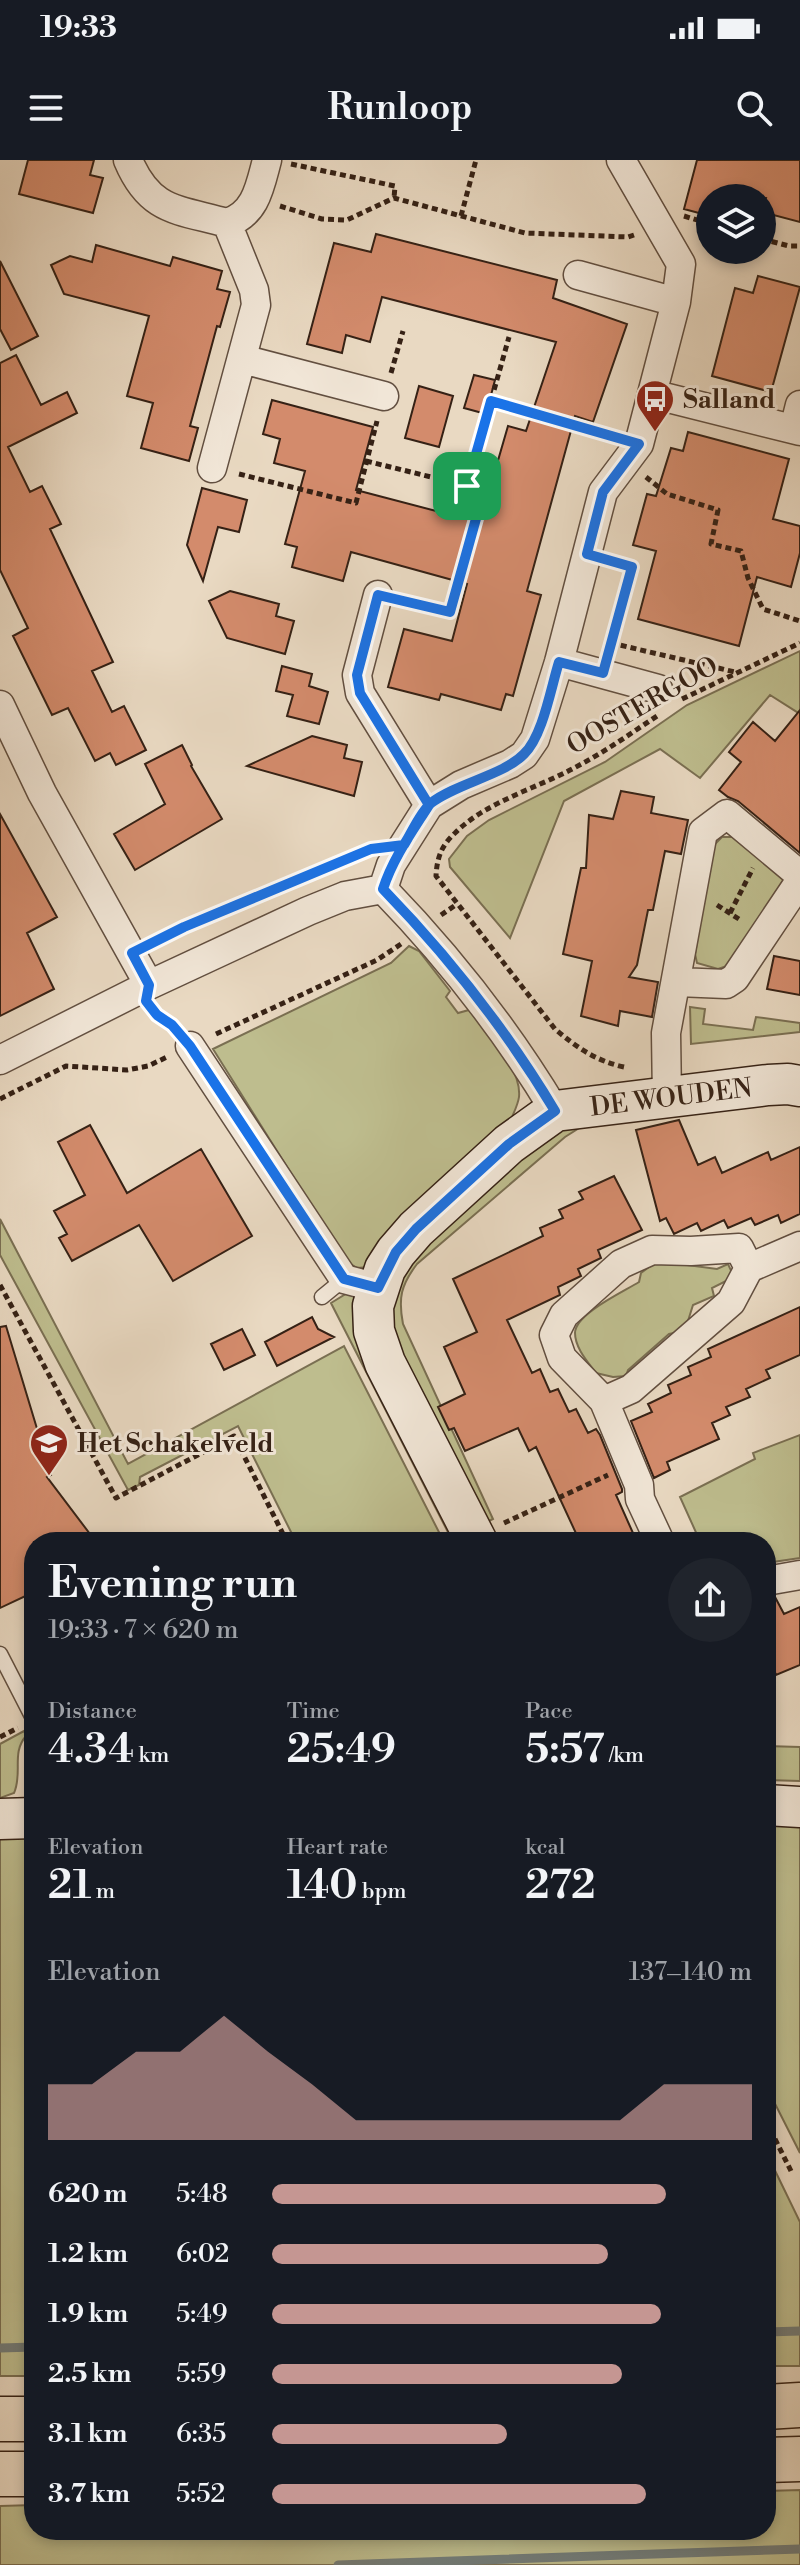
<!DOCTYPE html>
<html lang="en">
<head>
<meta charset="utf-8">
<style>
  body { margin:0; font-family:"Libre Bodoni",serif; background:#20242c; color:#f1f3f6; height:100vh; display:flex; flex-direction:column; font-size:30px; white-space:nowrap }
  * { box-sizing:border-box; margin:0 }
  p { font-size:26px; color:#9ea1a6 }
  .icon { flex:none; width:44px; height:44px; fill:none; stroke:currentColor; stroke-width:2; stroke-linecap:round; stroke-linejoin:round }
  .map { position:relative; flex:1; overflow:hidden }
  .sheet { position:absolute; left:24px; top:1372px; width:752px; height:1008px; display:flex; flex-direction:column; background:#171b24; border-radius:32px; box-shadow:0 4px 12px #0003 }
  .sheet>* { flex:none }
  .tools { position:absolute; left:696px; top:24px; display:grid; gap:16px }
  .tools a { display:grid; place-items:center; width:80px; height:80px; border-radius:50%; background:#171b24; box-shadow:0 4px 12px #0003; font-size:40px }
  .pin { position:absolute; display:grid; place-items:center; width:68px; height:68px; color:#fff; margin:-34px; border-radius:16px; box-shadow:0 4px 12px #0006 }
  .round { display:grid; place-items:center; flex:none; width:84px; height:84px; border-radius:42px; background:#20242c }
  .headline { display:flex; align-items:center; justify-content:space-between; height:136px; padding:0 24px }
  h1 { font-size:44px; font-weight:600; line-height:60px }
  .metrics { display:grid; grid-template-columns:repeat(3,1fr); gap:12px; height:136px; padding:8px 24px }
  .metrics div { display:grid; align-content:center }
  .metrics b { font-size:40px; font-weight:600 }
  .metrics small { font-size:22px; font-weight:400 }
  .metrics p { font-size:22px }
  .chart { height:224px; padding:16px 24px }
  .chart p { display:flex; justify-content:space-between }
  .chart svg { width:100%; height:144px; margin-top:8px; fill:#c59692; opacity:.7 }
  ul { padding:0 24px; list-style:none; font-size:26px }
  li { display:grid; grid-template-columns:128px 96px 1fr; align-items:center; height:60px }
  li i { height:20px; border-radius:10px; background:#c59692 }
  .status { display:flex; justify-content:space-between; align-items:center; height:56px; padding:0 40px; background:#171b24; direction:ltr }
  .status svg { height:22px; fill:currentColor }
  header { display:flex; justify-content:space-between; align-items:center; height:104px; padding:0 24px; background:#171b24; font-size:36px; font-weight:600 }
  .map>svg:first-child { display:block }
  .green { fill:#bebd8e; stroke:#7a6f52; stroke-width:2 }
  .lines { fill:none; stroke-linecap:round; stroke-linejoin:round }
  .stream { stroke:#727c79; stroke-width:9 }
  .building { fill:#d38b6c; stroke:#352115; stroke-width:2 }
  .lane-casing { stroke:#624f40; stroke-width:17 }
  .street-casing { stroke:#624f40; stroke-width:31 }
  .secondary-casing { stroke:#352115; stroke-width:43 }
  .highway-casing { stroke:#352115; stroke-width:47 }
  .path { stroke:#352115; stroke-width:5; stroke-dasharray:6 4; stroke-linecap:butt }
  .lane { stroke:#f1e6d7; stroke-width:14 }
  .street { stroke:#f1e6d7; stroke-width:28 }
  .secondary { stroke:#f1e6d7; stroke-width:40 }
  .highway { stroke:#e9d9c2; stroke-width:44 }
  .route-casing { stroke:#fff; stroke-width:16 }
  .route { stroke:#1a73e8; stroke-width:10 }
  .labels { text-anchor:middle; stroke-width:6; stroke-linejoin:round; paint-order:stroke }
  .poi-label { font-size:26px; font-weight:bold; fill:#352115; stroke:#f1e6d7; text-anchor:start }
  .street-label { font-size:26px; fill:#352115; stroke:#f1e6d7 }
</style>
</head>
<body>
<div class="status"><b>19:33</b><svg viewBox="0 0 49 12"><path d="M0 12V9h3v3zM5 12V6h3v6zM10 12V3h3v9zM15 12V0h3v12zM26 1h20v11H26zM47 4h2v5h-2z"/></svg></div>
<header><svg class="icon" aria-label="menu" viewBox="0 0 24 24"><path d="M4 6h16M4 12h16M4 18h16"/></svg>Runloop<svg class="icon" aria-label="search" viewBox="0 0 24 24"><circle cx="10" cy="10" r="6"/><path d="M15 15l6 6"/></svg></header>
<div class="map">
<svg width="800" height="2405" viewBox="0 0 800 2405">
  <rect width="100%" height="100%" fill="#e9d9c2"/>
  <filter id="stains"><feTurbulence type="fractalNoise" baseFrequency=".0025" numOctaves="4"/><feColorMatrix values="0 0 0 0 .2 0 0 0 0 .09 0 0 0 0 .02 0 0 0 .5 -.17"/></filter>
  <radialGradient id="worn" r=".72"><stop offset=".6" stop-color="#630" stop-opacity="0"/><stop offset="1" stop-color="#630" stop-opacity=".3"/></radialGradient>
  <path class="green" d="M800,491V554L770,535L700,618L660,589L564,641L510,778L450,707L449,699L467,676L489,660L605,602L687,545Z
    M722,677H733L783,714L784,723L727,806L718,809L697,803L695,794L711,696L715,684Z
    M409,786L419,791L450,831L446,837L458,853L469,850C486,872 522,907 519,937C518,945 513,954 510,962L369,1107L357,1108L346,1101L213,889L391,803Z
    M690,847L705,849L703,864L753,870L756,857L800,863V872L691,884Z
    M584,965L565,977L417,1104C401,1125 398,1138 403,1164L493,1359L485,1363L397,1188L392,1164V1138L406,1099L549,973Z
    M0,1059L128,1304L344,1186L444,1382H296L238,1266L140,1317L139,1325L128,1330L0,1095Z
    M657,1101L717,1109L728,1104L734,1117L712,1128L714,1136L693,1145L687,1164L679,1172L669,1174L628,1210L626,1216L613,1217L596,1213C588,1202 575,1188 575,1173C575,1154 623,1132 639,1122L641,1113Z
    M349,1132L356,1136L462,1382H453L331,1143Z
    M800,1275V1398L766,1403V1382H694L699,1379L680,1337L755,1299L753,1293Z
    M24,1571L26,1576C11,1593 23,1613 14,1633L0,1638V1584Z
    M766,1586L800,1587V1621L766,1620Z
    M766,1663L800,1666V1993L766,1926Z
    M34,1674V2216H0V1675Z
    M766,1992L800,2062V2206H766Z
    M800,2330V2405H0V2346L34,2345V2370H766V2331Z"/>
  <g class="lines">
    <path class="stream" d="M766,2172L800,2171
      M0,2188L34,2187
      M338,2405L800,2389"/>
  </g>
  <path class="building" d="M28,0H94L90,15L103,18L93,53L19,34Z
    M697,0H800V62L762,52L766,38H710V56L684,49Z
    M376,74L557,120L553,138L627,164L593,262L575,256L527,431L541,435L513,536L506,534L501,550L441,534L439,540L388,527L404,469L452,481L467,424L351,392L343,421L292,407L297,387L285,384L305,311L274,303L280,279L263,274L272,240L373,267L356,330L459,357L466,329L488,335L508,266L526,271L556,182L382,137L370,182L346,175L342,193L307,184L334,83L371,92Z
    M96,85L170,106L173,97L222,111L217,129L230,132L220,167L217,166L190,266L198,268L189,301L141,288L153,243L127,236L149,156L64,134L51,105L70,96L92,102Z
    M0,101L38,176L11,190L0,169Z
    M758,116L800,127L771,232L712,216L735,128L753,133Z
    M16,195L41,245L67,232L77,253L8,287L30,332L42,326L61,364L50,369L113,502L92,511L112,552L124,546L146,590L116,605L110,593L95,601L68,548L52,555L13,476L28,468L0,410V203Z
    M474,215L495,220L486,254L464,248Z
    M419,226L453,236L439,287L405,278Z
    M688,272L789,299L773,359L800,366V393L791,427L757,417L739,486L638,459L656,391L633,385L647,334L656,336L671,288L683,291Z
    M202,328L247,340L239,372L218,367L203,421L187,385Z
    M230,431L279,444L276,456L294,461L285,494L227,478L209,441Z
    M282,506L312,514L309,526L328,532L319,564L287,556L293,535L276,531Z
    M800,550V693L738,641L728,637L719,630L741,602L729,592L753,562L775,581Z
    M312,576L347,585L344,598L362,602L354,636L247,606Z
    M182,585L192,605L191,606L222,659L135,710L114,674L165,644L145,604Z
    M621,631L654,637L651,653L688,660L681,694L665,691L653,750H648L637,805L629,817L658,822L652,857L620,851L618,866L581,856L592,801L563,794L581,708H586L589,655L613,659Z
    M0,654L57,757L27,773L54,829L0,856Z
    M774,796L800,801V835L767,829Z
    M679,960L698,1005L715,997L722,1013L768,992L771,1000L800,987V1054L781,1063L778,1055L755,1065L751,1058L728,1068L724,1060L701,1071L697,1063L674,1074L666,1058L660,1061L636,970Z
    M90,965L127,1033L201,989L252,1076L173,1121L139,1065L72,1101L59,1078L67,1074L54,1051L85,1035L58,982Z
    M614,1016L642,1070L598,1090L601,1098L578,1109L581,1116L558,1127L560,1135L507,1160L532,1213L540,1209L550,1232L558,1229L569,1252L576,1249L588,1273L596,1269L600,1275L622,1329V1332L616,1335L637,1382H580L536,1287L529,1291L518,1268L465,1291L454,1268L449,1270L438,1247L465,1234L444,1187L477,1172L453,1119L543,1076L540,1068L563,1058L559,1050L583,1039L579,1032Z
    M800,1147V1195L766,1210L770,1218L746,1229L750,1237L726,1247L730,1255L712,1263L719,1279L667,1302L670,1310L654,1318L631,1261L652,1252L648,1244L671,1233L668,1225L691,1215L688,1207L711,1197L708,1189Z
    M312,1157L318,1169L334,1177L277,1206L265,1182Z
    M6,1166L51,1315L47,1317L96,1382H34V1432L0,1448V1167Z
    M242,1169L255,1195L224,1210L211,1184Z
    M775,1437L784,1454L800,1447V1505L776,1515L773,1507L766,1511V1438Z"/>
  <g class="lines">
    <g class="lane-casing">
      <path id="lane" d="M322,1137L344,1119
        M0,1494L34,1560
        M34,1591V1601"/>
    </g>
    <g class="street-casing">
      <path id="street" d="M128,0C150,52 177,49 227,63L254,130L256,145L212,308
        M227,63C256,54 260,26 267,0
        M578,115L676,142
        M242,199L384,236
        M652,234L800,271
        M794,269L800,245
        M378,435L357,515L360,533L429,645
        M559,502L658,529
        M0,545L42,633L149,825
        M383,729L391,705L429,645L461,625L510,604L524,595L535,579L559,502L603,332L639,284L676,142L681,104L621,0
        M383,729C448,796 507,871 555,951
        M677,822L726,824L735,818L800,721
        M190,886L344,1119L378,1128
        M0,900L149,825L308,751L345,736L383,729
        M667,939L666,873L703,672L727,654L800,715
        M604,1241L631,1229L731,1142L749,1108
        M660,1382L640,1339L639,1325L604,1241L562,1198L554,1175L564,1155L621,1104L652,1090L691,1091L739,1088L749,1108L800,1086
        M766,1421L800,1415"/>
    </g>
    <g class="secondary-casing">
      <path id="secondary" d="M477,1382L385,1203L374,1171L373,1146L385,1109L396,1092L416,1069L509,984L555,951L768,925L788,924L800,926
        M766,1645L800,1647
        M0,1659L34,1658"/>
    </g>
    <g class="highway-casing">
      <path id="highway" d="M766,2247L800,2245
        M0,2259H34
        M766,2300L800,2299
        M0,2314H34"/>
    </g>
    <path class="path" d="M291,4L395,26L394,38
      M280,46L322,59L347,60L394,38L525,73L628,77L634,75
      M461,56L476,0
      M684,56L710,64
      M762,79L789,86H800
      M391,213L403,171
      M491,241L613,276
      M366,301L484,330L450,452L402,441
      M239,314L356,343L377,261
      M646,317L667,334L718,350L711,384L741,391L748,418L763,449L800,461
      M467,326L509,177
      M611,483L735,512
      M610,489L632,407L612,401
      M682,539L800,483
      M717,745L742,761
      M730,753L753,708
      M441,755L457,744
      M156,780L368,691
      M154,851L174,867
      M216,874L377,800L401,784
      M624,907C596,901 576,887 555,869L436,716C437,698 441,686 455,673C486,642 535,629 574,608C603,593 630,574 657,556
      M0,939L66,906L127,910L148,906L167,897
      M0,1125L116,1338L234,1276L287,1382
      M504,1363L608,1315
      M0,1577L18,1568
      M766,1961L791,2011"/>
    <use href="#lane" class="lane"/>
    <use href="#street" class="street"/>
    <use href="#secondary" class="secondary"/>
    <use href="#highway" class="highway"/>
  </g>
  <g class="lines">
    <g class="route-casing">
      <path id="route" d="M467,326L484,330L450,452L378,435L357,515L360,533L429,645C412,672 393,698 383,729C448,796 507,871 555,951L509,984L416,1069L396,1092L378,1128L344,1119L190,886L172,865L157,855L146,841L149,825L132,793L184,767L371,689L404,685C412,672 420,653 431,643C457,623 504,615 524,594C543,576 551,527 559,502L603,513L632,407L587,394L603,332L639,284L491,241L467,326"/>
    </g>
    <use href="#route" class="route"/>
  </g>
  <defs>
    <g id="bus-pin" transform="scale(2)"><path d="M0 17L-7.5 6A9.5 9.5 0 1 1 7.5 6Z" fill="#8f2418" stroke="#f1e6d7"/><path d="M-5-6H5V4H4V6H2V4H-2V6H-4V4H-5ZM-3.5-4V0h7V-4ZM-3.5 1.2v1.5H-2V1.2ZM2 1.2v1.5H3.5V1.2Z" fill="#fff"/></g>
    <g id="school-pin" transform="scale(2)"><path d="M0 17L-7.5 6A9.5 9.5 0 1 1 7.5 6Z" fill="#8f2418" stroke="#f1e6d7"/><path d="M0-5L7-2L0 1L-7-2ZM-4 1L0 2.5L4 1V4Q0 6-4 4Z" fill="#fff"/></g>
  </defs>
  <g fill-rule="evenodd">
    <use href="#bus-pin" x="655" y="239"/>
    <use href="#school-pin" x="49" y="1283"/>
  </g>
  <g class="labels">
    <g class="poi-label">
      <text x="683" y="248">Salland</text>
      <text x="77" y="1292">Het Schakelveld</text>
    </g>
    <g class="street-label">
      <text transform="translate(642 545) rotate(-30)" y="9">OOSTERGOO</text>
      <text transform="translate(671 937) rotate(-7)" y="9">DE WOUDEN</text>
    </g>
  </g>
  <rect width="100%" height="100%" filter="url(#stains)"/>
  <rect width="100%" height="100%" fill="url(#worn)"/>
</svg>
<div class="tools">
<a><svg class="icon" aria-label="layers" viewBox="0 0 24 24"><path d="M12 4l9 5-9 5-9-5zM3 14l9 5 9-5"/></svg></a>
</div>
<div class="pin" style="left:467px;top:326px;background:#1e9e55"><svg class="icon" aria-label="arrive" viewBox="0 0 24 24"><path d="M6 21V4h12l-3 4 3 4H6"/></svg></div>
<section class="sheet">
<div class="headline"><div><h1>Evening run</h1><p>19:33 · 7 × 620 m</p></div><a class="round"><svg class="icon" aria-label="share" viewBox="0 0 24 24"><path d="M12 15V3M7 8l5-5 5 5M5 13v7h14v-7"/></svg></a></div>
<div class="metrics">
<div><p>Distance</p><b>4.34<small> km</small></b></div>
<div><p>Time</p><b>25:49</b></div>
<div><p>Pace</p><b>5:57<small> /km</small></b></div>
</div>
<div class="metrics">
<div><p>Elevation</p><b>21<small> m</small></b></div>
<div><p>Heart rate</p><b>140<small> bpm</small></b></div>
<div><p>kcal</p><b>272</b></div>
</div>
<div class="chart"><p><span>Elevation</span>137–140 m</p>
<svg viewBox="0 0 160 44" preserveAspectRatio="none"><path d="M0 44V27L10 27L20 17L30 17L40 6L50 17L60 27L70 38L80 38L90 38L100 38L110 38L120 38L130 38L140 27L150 27L160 27V44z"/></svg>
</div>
<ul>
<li><b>620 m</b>5:48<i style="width:82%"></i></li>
<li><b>1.2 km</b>6:02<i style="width:70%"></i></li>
<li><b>1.9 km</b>5:49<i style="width:81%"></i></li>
<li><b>2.5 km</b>5:59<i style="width:73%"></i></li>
<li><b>3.1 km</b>6:35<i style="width:49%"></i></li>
<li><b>3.7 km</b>5:52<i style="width:78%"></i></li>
</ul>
</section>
</div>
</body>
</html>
